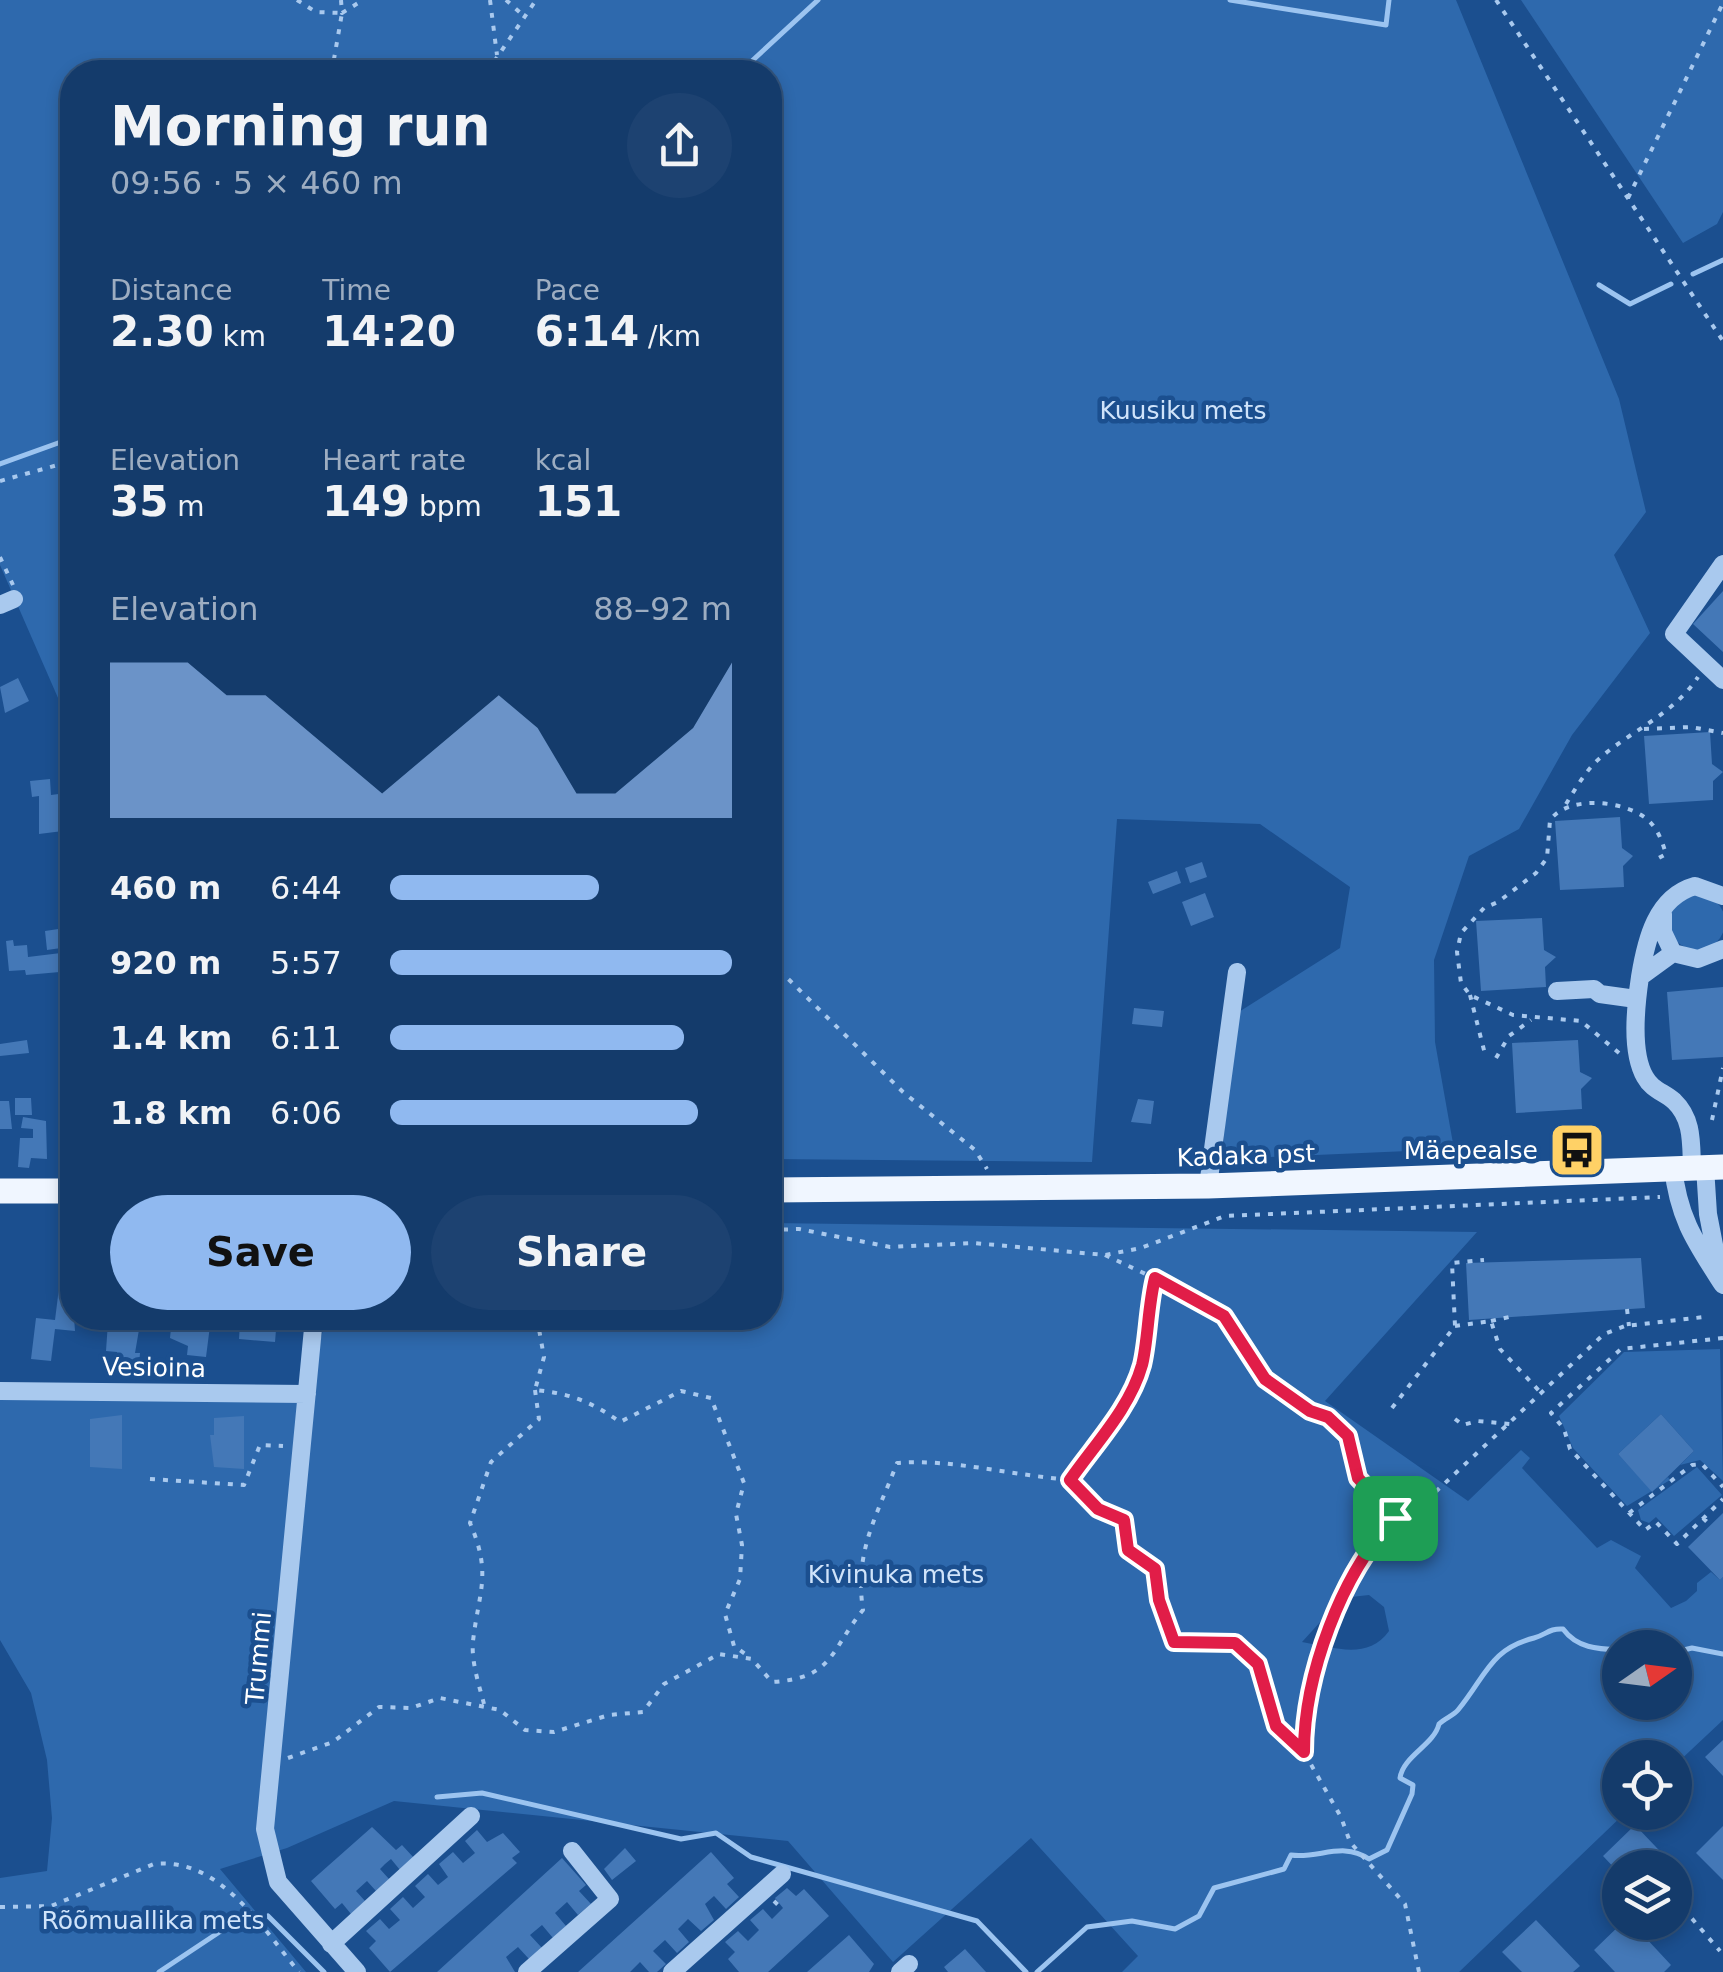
<!DOCTYPE html>
<html lang="en">
<head>
<meta charset="utf-8">
<style>
  body { margin:0; font-family:"DejaVu Sans",sans-serif; background:#1d4271; color:#f1f3f6; height:100vh; display:flex; flex-direction:column; font-size:38px; white-space:nowrap }
  * { box-sizing:border-box; margin:0 }
  p { font-size:32px; color:#9dadc1 }
  .icon { flex:none; width:55px; height:55px; fill:none; stroke:currentColor; stroke-width:2; stroke-linecap:round; stroke-linejoin:round }
  .map { position:relative; flex:1; overflow:hidden }
  .panel { position:absolute; left:60px; top:60px; width:722px; height:1270px; display:flex; flex-direction:column; background:#143b6b; border-radius:40px; box-shadow:0 5px 15px #0003,0 0 0 2px #33557e }
  .panel>* { flex:none }
  .needle { width:65px; rotate:76deg }
  .tools { position:absolute; left:1602px; top:1630px; display:grid; gap:20px }
  .tools a { display:grid; place-items:center; width:90px; height:90px; border-radius:50%; background:#143b6b; box-shadow:0 5px 15px #0003,0 0 0 2px #33557e; font-size:50px }
  .pin { position:absolute; display:grid; place-items:center; width:85px; height:85px; color:#fff; margin:-42px; border-radius:20px; box-shadow:0 5px 15px #0006 }
  .round { display:grid; place-items:center; flex:none; width:105px; height:105px; border-radius:52px; background:#1d4271 }
  .overview { display:flex; align-items:center; justify-content:space-between; height:170px; padding:0 50px }
  h1 { font-size:55px; font-weight:700; line-height:75px }
  .stats { display:grid; grid-template-columns:repeat(3,1fr); gap:15px; height:170px; padding:10px 50px }
  .stats div { display:grid; align-content:center }
  .stats b { font-size:42px; font-weight:700 }
  .stats small { font-size:28px; font-weight:400 }
  .stats p { font-size:28px }
  .chart { height:280px; padding:20px 50px }
  .chart p { display:flex; justify-content:space-between }
  .chart svg { width:100%; height:180px; margin-top:10px; fill:#90b9f0; opacity:.7 }
  .action { display:flex; gap:20px; margin-top:auto; padding:20px 50px }
  .action a { flex:1; height:115px; border-radius:60px; background:#90b9f0; color:#111; font-size:40px; font-weight:700; line-height:115px; text-align:center }
  .action a+a { background:#1d4271; color:#f1f3f6 }
  ul { padding:0 50px; list-style:none; font-size:32px }
  li { display:grid; grid-template-columns:160px 120px 1fr; align-items:center; height:75px }
  li i { height:25px; border-radius:12px; background:#90b9f0 }
  .map>svg:first-child { display:block }
  .green { fill:#2e69ad; fill-rule:evenodd }
  .lines { fill:none; stroke-linecap:round; stroke-linejoin:round }
  .stream { stroke:#9cc4f0; stroke-width:5 }
  .building { fill:#4478b7 }
  .path { stroke:#a9c9ee; stroke-width:4; stroke-dasharray:5 8; stroke-linecap:butt }
  .minor { stroke:#a9c9ee; stroke-width:18 }
  .major { stroke:#f0f6ff; stroke-width:25 }
  .route-casing { stroke:#fff; stroke-width:20 }
  .route { stroke:#e11d48; stroke-width:12 }
  .labels { text-anchor:middle; stroke-width:9; stroke-linejoin:round; paint-order:stroke }
  .park-label { font-size:25px; fill:#cfe3fa; stroke:#1b4f8f }
  .poi-label { font-size:25px; fill:#fff; stroke:#1b4f8f; text-anchor:end }
  .street-label { font-size:25px; fill:#fff; stroke:#1b4f8f }
</style>
</head>
<body>
<div class="map">
<svg width="1723" height="1972" viewBox="0 0 1723 1972">
  <rect width="100%" height="100%" fill="#1b4f8f"/>
  <path class="green" d="M0,0H1456L1619,399L1646,512L1614,555L1650,633L1572,735L1519,829L1469,856L1434,960L1435,1042L1454,1149L1222,1159L1234,1015L1340,948L1350,887L1260,824L1117,819L1092,1162L770,1159V72H72V730L0,565Z
    M1521,0H1723V212L1717,224L1683,243Z
    M1669 922a28 28 0 1 1 56 0a28 28 0 1 1-56 0Z
    M770,1223L1477,1232L1325,1401L1468,1501L1521,1450L1530,1458L1522,1468L1597,1548L1611,1540L1641,1556L1635,1568L1671,1608L1686,1601L1697,1591V1583L1711,1572L1720,1580L1723,1577V1720L1675,1765V1758H1620V1812L1625,1813L1459,1972H1122L1138,1956L1031,1838L893,1962L788,1841L394,1801L287,1848L220,1869L306,1972H0V1878L47,1871L52,1818L47,1760L31,1693L0,1640V1391L307,1394L326,1318H770ZM1369,1595L1384,1607L1389,1631C1368,1660 1336,1648 1302,1642L1342,1598ZM1620,1648H1675V1702H1620Z
    M1720,1349L1723,1481L1700,1460L1680,1465L1694,1451L1661,1414L1618,1454L1652,1491L1668,1477L1670,1480L1627,1506L1573,1448L1559,1416L1624,1352Z
    M1697,1467L1722,1495L1674,1536L1656,1517L1649,1523L1641,1520L1638,1510Z"/>
  <g class="lines">
    <path class="stream" d="M1230,0L1386,25L1389,0
      M740,72L818,0
      M1693,274L1723,260
      M1599,285L1630,304L1671,284
      M0,464L72,438
      M1675,1652L1692,1648L1723,1654
      M437,1797L482,1793L681,1839L716,1833L751,1857L977,1921L1026,1972
      M268,1916L324,1972
      M159,1972L233,1923L245,1921
      M1037,1972L1087,1927L1132,1921L1175,1929L1199,1916L1214,1888L1284,1869L1291,1855C1319,1859 1342,1841 1369,1859L1387,1850L1412,1794L1413,1785L1400,1778C1403,1756 1434,1745 1439,1724C1445,1718 1453,1716 1458,1710C1486,1676 1490,1649 1534,1638C1546,1635 1549,1628 1563,1629C1577,1648 1597,1649 1620,1650"/>
  </g>
  <path class="building" d="M1723,591V652L1693,624Z
    M18,678L29,701L5,713L0,687Z
    M1710,732L1712,764L1723,772L1713,781V800L1649,804L1644,736Z
    M50,779L51,795L66,793L71,830L39,834V796L32,797L30,781Z
    M1620,817L1622,848L1633,856L1623,866L1624,887L1560,890L1555,821Z
    M1202,862L1207,877L1190,883L1185,868Z
    M1177,871L1181,883L1153,894L1148,882Z
    M1205,893L1214,917L1191,926L1182,902Z
    M1542,918L1544,950L1556,957L1545,967L1546,987L1481,991L1476,921Z
    M65,928L68,947L47,950L45,931Z
    M13,940L14,946L27,945L28,957L69,952L71,971L26,975L25,970L9,971L6,941Z
    M1723,987V1057L1672,1060L1667,992Z
    M1134,1008L1164,1011L1162,1027L1132,1024Z
    M27,1040L29,1053L0,1056V1044Z
    M1578,1040L1580,1072L1592,1078L1581,1089L1582,1109L1516,1113L1512,1043Z
    M15,1098H31L32,1115H15Z
    M1138,1099L1154,1101L1151,1124L1131,1122Z
    M0,1101H9L12,1129H0Z
    M23,1117L46,1121L47,1159L31,1158L29,1168L18,1167L20,1138H33V1129L21,1128Z
    M1641,1258L1645,1308L1469,1320L1466,1263Z
    M59,1288L72,1290L75,1331L55,1329L51,1361L31,1359L36,1318L55,1320Z
    M121,1318H141L135,1353H140L139,1365L117,1363V1352L106,1351L108,1322L120,1323Z
    M172,1318H211L206,1357L187,1355L188,1346L170,1338Z
    M246,1318H277L275,1342L239,1339L240,1322L246,1323Z
    M1661,1414L1694,1451L1652,1492L1618,1454Z
    M122,1415V1469L90,1467V1419Z
    M244,1416V1469L214,1467L210,1435H214V1418Z
    M1723,1513V1577L1720,1580L1688,1547Z
    M1723,1740V1776L1705,1757Z
    M1635,1825L1676,1868H1620V1874L1603,1856Z
    M1723,1826V1880L1696,1853Z
    M372,1827L396,1850L402,1845L414,1858L400,1870L391,1859L385,1864L380,1869L389,1879L376,1891L367,1881L356,1891L365,1901L351,1914L342,1903L335,1909L311,1881Z
    M477,1830L487,1842L503,1833L520,1852L512,1858L517,1863L390,1972L369,1948L376,1941L366,1931L380,1919L389,1929L400,1920L390,1909L403,1897L413,1908L425,1897L415,1886L428,1874L438,1885L448,1877L439,1864L453,1852L463,1863L475,1853L465,1841Z
    M625,1848L636,1861L612,1880L604,1869Z
    M711,1852L734,1878L727,1884L739,1897L726,1909L714,1896L705,1904L714,1920L701,1931L688,1919L678,1929L689,1942L677,1953L665,1940L653,1951L666,1964L657,1972H649L640,1962L630,1972H578Z
    M562,1858L586,1885L579,1891L591,1904L578,1915L567,1902L555,1913L566,1926L553,1938L542,1925L530,1935L542,1948L529,1959L518,1947L506,1957L515,1972H437Z
    M787,1888L796,1896L804,1889L829,1916L768,1972H739L728,1959L735,1952L725,1942L738,1931L748,1941L759,1930L750,1920L763,1909L772,1919L783,1908L775,1898Z
    M1536,1920L1580,1966L1573,1972H1522L1502,1952Z
    M1623,1922H1631L1671,1965L1664,1972H1615L1594,1950Z
    M849,1935L874,1964L869,1972H807Z
    M965,1949L986,1972H948L944,1967Z"/>
  <g class="lines">
    <path class="path" d="M297,0L316,12L342,13L334,59L338,72
      M341,0L342,13L363,0
      M490,0L497,55
      M506,0L525,17
      M1496,0L1723,341
      M487,72L536,0
      M1628,198L1723,3
      M0,481L72,461
      M0,557L13,585
      M1644,729L1691,727L1723,733
      M1566,804C1576,788 1586,770 1600,758C1632,730 1674,714 1698,677
      M770,961L903,1092L975,1150L987,1169
      M1470,995L1486,1058
      M1619,1053L1581,1021L1513,1015L1470,995L1461,983L1457,952L1461,933L1484,908L1498,902L1536,873L1547,858L1550,820C1569,795 1623,800 1647,819C1658,829 1662,841 1666,854L1657,859
      M1496,1058L1509,1036L1531,1020
      M1712,1120L1723,1068
      M770,1230L799,1229L890,1247L974,1243L1105,1255L1141,1248L1225,1216L1660,1197
      M1105,1255L1201,1300L1224,1316L1265,1379L1310,1411L1328,1417L1348,1437L1358,1478L1395,1518
      M1627,1309L1629,1326
      M537,1318L544,1357L535,1390C569,1393 592,1402 620,1422L681,1391L711,1398L744,1483L736,1514L742,1545L740,1579L725,1614L734,1646L748,1656
      M1491,1321L1509,1317
      M1455,1326L1491,1321L1500,1349L1542,1394
      M1723,1338L1621,1349L1551,1413L1564,1429L1570,1449L1645,1530L1656,1522L1677,1544L1723,1499
      M1392,1408L1455,1326L1452,1263L1484,1260
      M1455,1419L1463,1425L1477,1421L1510,1424
      M150,1479L244,1485L260,1445L283,1446
      M1070,1480L1131,1393L1143,1362L1155,1278
      M1629,1513L1692,1465L1702,1464L1723,1487
      M1703,1518L1710,1525
      M484,1704C479,1685 471,1661 473,1641C479,1590 492,1574 470,1523L491,1462L539,1419L535,1390
      M288,1758L333,1742L379,1707L411,1708L440,1698L500,1710L525,1730L554,1732L609,1715L643,1712L664,1684L719,1654L752,1659L772,1682C834,1678 829,1652 863,1610C854,1551 877,1516 897,1463C951,1458 1018,1477 1075,1480L1098,1509L1124,1520L1128,1550L1155,1569L1159,1600L1175,1642L1235,1643L1258,1664L1275,1726L1305,1752
      M1675,1899L1720,1951
      M774,1901L782,1909
      M0,1907L51,1906L154,1864C220,1857 262,1928 299,1972
      M1419,1972L1405,1904L1350,1842L1341,1817L1305,1754V1715L1322,1645L1367,1555L1404,1508L1429,1498L1604,1334L1625,1326L1704,1317"/>
    <path class="minor" d="M1723,564L1674,634L1723,680
      M0,605L14,599
      M1663,914V932L1673,953L1698,959L1723,949
      M1673,953L1640,977C1646,940 1656,897 1695,886L1723,896
      M1640,977C1636,1004 1630,1051 1645,1077C1652,1090 1664,1092 1674,1101C1693,1119 1691,1143 1692,1167
      M1557,991L1594,989L1600,994L1636,999
      M1673,1166C1678,1218 1696,1243 1723,1285
      M1705,1167L1708,1214L1721,1281
      M1208,1186L1237,972
      M314,1318L265,1829L278,1882L357,1972
      M0,1391L307,1394
      M331,1944L471,1816
      M527,1972L610,1899L572,1851
      M672,1972L782,1874
      M900,1972L909,1964"/>
    <path class="major" d="M770,1190L1208,1186L1723,1167
      M0,1191H72"/>
  </g>
  <g class="lines">
    <g class="route-casing">
      <path id="route" d="M1155,1278L1224,1316L1265,1379L1310,1411L1328,1417L1348,1436L1358,1478L1395,1518C1341,1573 1304,1676 1304,1752L1276,1726L1258,1664L1235,1643L1174,1642L1159,1600L1155,1569L1128,1550L1124,1520L1098,1509L1070,1480C1095,1444 1130,1408 1142,1365C1148,1341 1148,1306 1155,1278Z"/>
    </g>
    <use href="#route" class="route"/>
  </g>
  <defs>
    <g id="bus-square" transform="scale(2.875)"><rect x="-9" y="-9" width="18" height="18" rx="4" fill="#ffd166" stroke="#1b4f8f"/><path d="M-5-6H5V4H4V6H2V4H-2V6H-4V4H-5ZM-3.5-4V0h7V-4ZM-3.5 1.2v1.5H-2V1.2ZM2 1.2v1.5H3.5V1.2Z" fill="#111"/></g>
  </defs>
  <g fill-rule="evenodd">
    <use href="#bus-square" x="1577" y="1150"/>
  </g>
  <g class="labels">
    <g class="park-label">
      <text x="1183" y="419">Kuusiku mets</text>
      <text x="896" y="1583">Kivinuka mets</text>
      <text x="153" y="1929">Rõõmuallika mets</text>
    </g>
    <g class="poi-label">
      <text x="1538" y="1159">Mäepealse</text>
    </g>
    <g class="street-label">
      <text transform="translate(1246 1155) rotate(-2)" y="9">Kadaka pst</text>
      <text transform="translate(154 1367) rotate(1)" y="9">Vesioina</text>
      <text transform="translate(258 1658) rotate(-85)" y="9">Trummi</text>
    </g>
  </g>
</svg>
<div class="tools">
<a><svg class="needle" viewBox="-14 -14 28 28"><path d="M0-13l5 13h-10z" fill="#e53935"/><path d="M0 13l5-13h-10z" fill="#9dadc1"/></svg></a>
<a><svg class="icon" aria-label="locate" viewBox="0 0 24 24"><circle cx="12" cy="12" r="6"/><path d="M12 2v4M12 18v4M2 12h4M18 12h4"/></svg></a>
<a><svg class="icon" aria-label="layers" viewBox="0 0 24 24"><path d="M12 4l9 5-9 5-9-5zM3 14l9 5 9-5"/></svg></a>
</div>
<div class="pin" style="left:1395px;top:1518px;background:#1e9e55"><svg class="icon" aria-label="arrive" viewBox="0 0 24 24"><path d="M6 21V4h12l-3 4 3 4H6"/></svg></div>
<section class="panel">
<div class="overview"><div><h1>Morning run</h1><p>09:56 · 5 × 460 m</p></div><a class="round"><svg class="icon" aria-label="share" viewBox="0 0 24 24"><path d="M12 15V3M7 8l5-5 5 5M5 13v7h14v-7"/></svg></a></div>
<div class="stats">
<div><p>Distance</p><b>2.30<small> km</small></b></div>
<div><p>Time</p><b>14:20</b></div>
<div><p>Pace</p><b>6:14<small> /km</small></b></div>
</div>
<div class="stats">
<div><p>Elevation</p><b>35<small> m</small></b></div>
<div><p>Heart rate</p><b>149<small> bpm</small></b></div>
<div><p>kcal</p><b>151</b></div>
</div>
<div class="chart"><p><span>Elevation</span>88–92 m</p>
<svg viewBox="0 0 160 44" preserveAspectRatio="none"><path d="M0 44V6L10 6L20 6L30 14L40 14L50 22L60 30L70 38L80 30L90 22L100 14L110 22L120 38L130 38L140 30L150 22L160 6V44z"/></svg>
</div>
<ul>
<li><b>460 m</b>6:44<i style="width:61%"></i></li>
<li><b>920 m</b>5:57<i style="width:100%"></i></li>
<li><b>1.4 km</b>6:11<i style="width:86%"></i></li>
<li><b>1.8 km</b>6:06<i style="width:90%"></i></li>
</ul>
<div class="action"><a>Save</a><a>Share</a></div>
</section>
</div>
</body>
</html>
